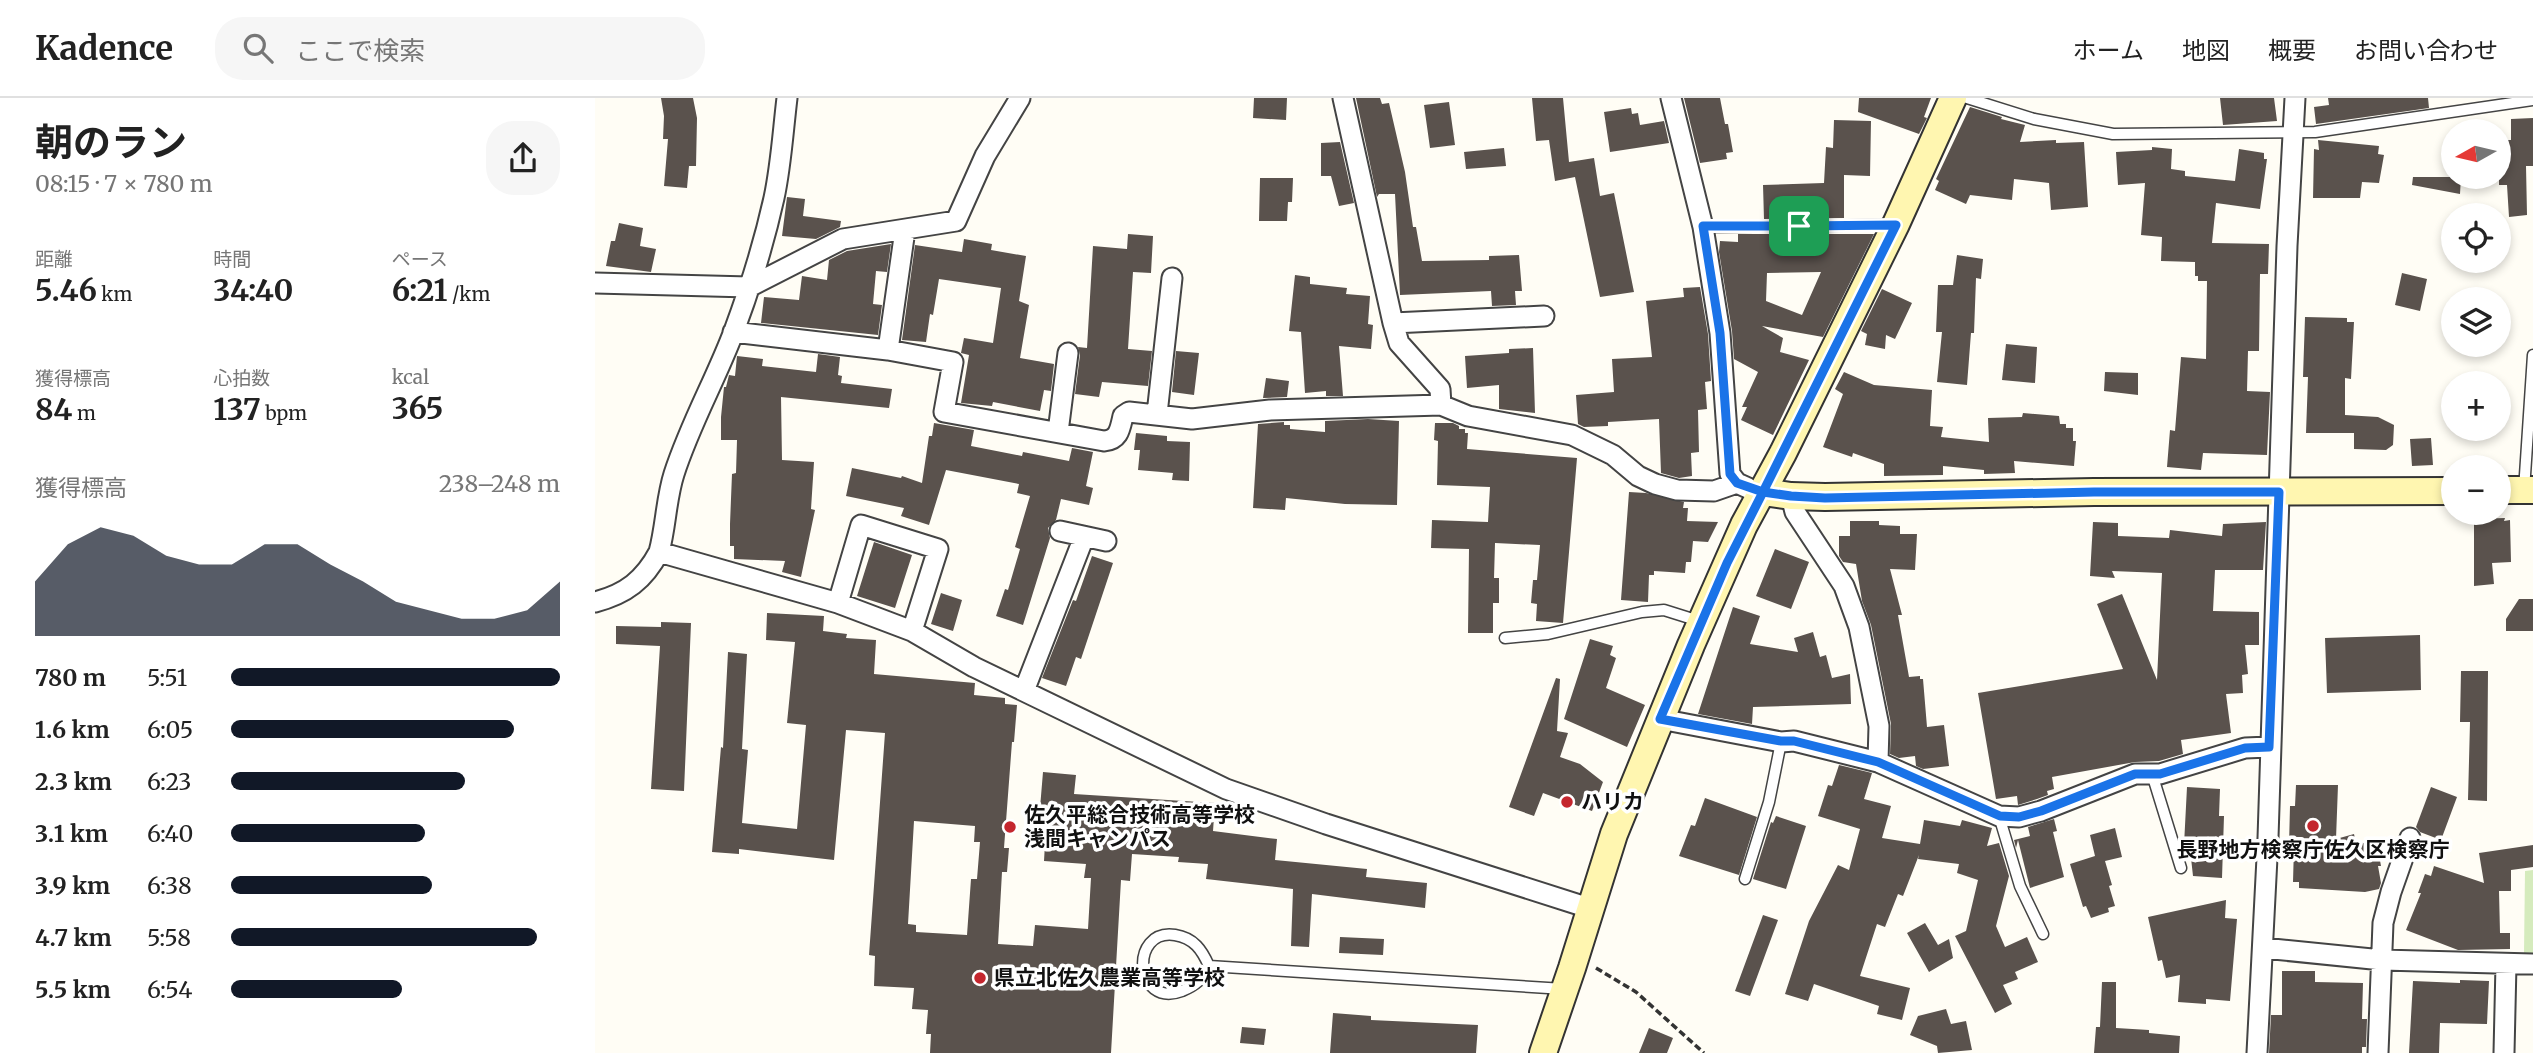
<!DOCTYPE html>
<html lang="ja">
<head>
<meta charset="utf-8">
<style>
  body { margin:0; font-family:Merriweather,"Noto Sans JP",serif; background:#f6f6f6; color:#222; height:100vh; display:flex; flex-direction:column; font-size:26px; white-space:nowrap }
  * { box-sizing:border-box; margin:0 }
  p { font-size:23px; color:#767676 }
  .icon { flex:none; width:38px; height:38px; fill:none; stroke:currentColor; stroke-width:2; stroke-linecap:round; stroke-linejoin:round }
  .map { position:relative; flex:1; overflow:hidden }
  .sheet { display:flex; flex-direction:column; background:#fff; width:595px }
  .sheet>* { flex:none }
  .needle { width:46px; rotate:262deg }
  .tools { position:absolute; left:1846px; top:21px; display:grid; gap:14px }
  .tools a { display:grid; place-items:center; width:70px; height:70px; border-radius:50%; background:#fff; box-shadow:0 4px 10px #0003; font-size:35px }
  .pin { position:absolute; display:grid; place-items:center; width:60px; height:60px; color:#fff; margin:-30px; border-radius:14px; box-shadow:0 4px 10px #0006 }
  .round { display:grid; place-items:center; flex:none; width:74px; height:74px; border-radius:28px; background:#f6f6f6 }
  .overview { display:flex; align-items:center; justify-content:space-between; height:119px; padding:0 35px }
  h1 { font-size:38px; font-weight:700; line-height:52px }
  .metrics { display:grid; grid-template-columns:repeat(3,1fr); gap:10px; height:119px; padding:7px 35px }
  .metrics div { display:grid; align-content:center }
  .metrics b { font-size:30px; font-weight:700 }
  .metrics small { font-size:19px; font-weight:400 }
  .metrics p { font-size:19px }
  .chart { height:196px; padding:14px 35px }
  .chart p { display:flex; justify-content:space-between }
  .chart svg { width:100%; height:126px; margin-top:7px; fill:#111827; opacity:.7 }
  ul { padding:0 35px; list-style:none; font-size:23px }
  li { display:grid; grid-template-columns:112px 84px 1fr; align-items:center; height:52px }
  li i { height:18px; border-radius:9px; background:#111827 }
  header { display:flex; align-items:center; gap:42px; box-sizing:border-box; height:98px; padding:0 35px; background:#fff; border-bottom:2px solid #e0e0e0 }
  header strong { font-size:33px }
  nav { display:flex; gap:38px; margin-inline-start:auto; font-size:24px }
  .search { width:490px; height:63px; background:#f6f6f6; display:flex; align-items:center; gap:18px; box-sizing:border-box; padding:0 24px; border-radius:28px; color:#767676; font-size:26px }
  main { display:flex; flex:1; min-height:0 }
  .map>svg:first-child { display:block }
  .green { fill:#d5ebbd }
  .building { fill:#5a524d; fill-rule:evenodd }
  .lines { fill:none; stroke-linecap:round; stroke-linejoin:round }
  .lane-casing { stroke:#444; stroke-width:13 }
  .street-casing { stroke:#444; stroke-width:23 }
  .secondary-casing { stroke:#333; stroke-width:30 }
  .path { stroke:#333; stroke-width:3.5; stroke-dasharray:7 3.5; stroke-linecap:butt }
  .lane { stroke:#fff; stroke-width:10 }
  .street { stroke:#fff; stroke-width:19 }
  .secondary { stroke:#fff6b0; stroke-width:26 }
  .route-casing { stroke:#fff; stroke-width:14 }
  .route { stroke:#1a73e8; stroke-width:9 }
  .poi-dot { fill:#c4262e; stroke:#fff; stroke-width:2.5 }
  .labels { text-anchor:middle; stroke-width:7; stroke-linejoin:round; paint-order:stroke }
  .poi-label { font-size:21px; font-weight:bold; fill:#111; stroke:#fff; text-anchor:start }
</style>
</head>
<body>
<header>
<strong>Kadence</strong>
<div class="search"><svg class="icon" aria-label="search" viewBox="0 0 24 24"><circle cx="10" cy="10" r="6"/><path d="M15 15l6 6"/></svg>ここで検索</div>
<nav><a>ホーム</a><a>地図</a><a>概要</a><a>お問い合わせ</a></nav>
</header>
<main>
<section class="sheet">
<div class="overview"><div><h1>朝のラン</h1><p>08:15 · 7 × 780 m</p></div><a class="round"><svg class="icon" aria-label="share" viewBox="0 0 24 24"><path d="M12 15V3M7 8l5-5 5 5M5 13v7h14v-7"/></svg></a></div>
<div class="metrics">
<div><p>距離</p><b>5.46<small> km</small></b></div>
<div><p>時間</p><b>34:40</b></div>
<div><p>ペース</p><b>6:21<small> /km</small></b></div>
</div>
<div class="metrics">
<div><p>獲得標高</p><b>84<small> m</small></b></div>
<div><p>心拍数</p><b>137<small> bpm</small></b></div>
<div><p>kcal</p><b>365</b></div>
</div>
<div class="chart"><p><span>獲得標高</span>238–248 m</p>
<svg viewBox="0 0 160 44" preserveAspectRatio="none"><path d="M0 44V25L10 12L20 6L30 9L40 16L50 19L60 19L70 12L80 12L90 19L100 25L110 32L120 35L130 38L140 38L150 35L160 25V44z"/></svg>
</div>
<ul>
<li><b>780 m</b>5:51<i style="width:100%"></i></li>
<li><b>1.6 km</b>6:05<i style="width:86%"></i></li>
<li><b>2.3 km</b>6:23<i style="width:71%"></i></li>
<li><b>3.1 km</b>6:40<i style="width:59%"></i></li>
<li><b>3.9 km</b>6:38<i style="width:61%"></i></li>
<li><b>4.7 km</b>5:58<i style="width:93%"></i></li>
<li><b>5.5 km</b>6:54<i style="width:52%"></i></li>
</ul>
</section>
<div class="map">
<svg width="1938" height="955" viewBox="0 0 1938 955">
  <rect width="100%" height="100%" fill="#fffdf5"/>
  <path class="green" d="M1938,772V855H1929L1930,773Z"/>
  <path class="building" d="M66,0H98L102,20L101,68H94L92,90L69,88L73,41H68L69,18Z
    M659,0H692L691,22L658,20Z
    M761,0H785L787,6L794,5L810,74L818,129H821L827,163L894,162V158L924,157L927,193H920L921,207L897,208L896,193L805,197L800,96H784L782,99Z
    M937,0H968L974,64L999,60L1005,98L1019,95L1039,194L1005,199L980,79L960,83L954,42L941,43Z
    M1089,0H1125L1130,26H1133L1138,54L1131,55L1132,61L1105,65Z
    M1264,0H1336L1329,19L1332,20L1324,36L1263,14Z
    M1625,0H1679L1682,23L1628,27Z
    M1733,0H1833L1834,10L1721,26L1719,9L1734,7Z
    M854,4L860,47L835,50L829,7Z
    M1375,9L1407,19L1406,21L1430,27L1425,44L1461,42V45L1489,44L1493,109L1456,112L1454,85L1419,81L1417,102L1375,97L1371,106L1340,92L1344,83L1341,81Z
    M1036,10L1037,16L1043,15L1045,27L1069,23L1074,45L1015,54L1009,14Z
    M1938,20V68H1931L1932,117L1914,119L1912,87H1904V42H1916V21Z
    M1239,22L1276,23L1275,78L1249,77V120L1169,121L1168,87L1229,85L1231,49L1238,50Z
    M1723,42L1784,48L1783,56L1789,57L1784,85L1767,84L1765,100H1718L1719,51L1724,52Z
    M745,44L759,105L744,108L736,78H726V45Z
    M1557,49L1577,51L1576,71L1590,73V78L1640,83L1644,51L1669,55V61H1672L1665,111L1621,105L1617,145L1674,146L1673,176H1665L1664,253H1653L1652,293L1675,294L1672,357L1608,355L1606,372L1572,369L1575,332L1580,333L1586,259L1611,261L1612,183H1603V178H1600V164L1566,163L1567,139L1546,137L1550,85L1523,87L1521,54L1557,52Z
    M909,50L911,68L871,71L869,54Z
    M1818,79H1866L1865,96L1817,87Z
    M665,80H698L697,104H693L692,123H664Z
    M192,99L210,101L208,118L246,123L245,129L221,141L187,138Z
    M24,125L48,130L45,148L61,151L56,174L11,168L16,143H20Z
    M533,136L558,138L556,175L538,174L533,251L557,253L553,288L507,284L504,299L480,296L485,257L483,249L492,250L498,148L532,151Z
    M1143,136H1279L1228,239L1167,228L1188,240L1185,254L1214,262L1178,337L1146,322L1152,309H1147L1163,274L1139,261L1137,233L1124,154L1125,143L1143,144ZM1226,174L1207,217L1171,203L1172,175Z
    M369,141L397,146L396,152L431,158L424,203L434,207L425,260L459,266L456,293L449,292L445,313L398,304L397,308L366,305L374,257L366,255L369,240L398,245L406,190L344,181L338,217L335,216L331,244L307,242L320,147L367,154Z
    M296,146L292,174L281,173L278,206L287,207L283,237L166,225L169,199L204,202L207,178L232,182L234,162L252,153Z
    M1362,157L1388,161L1386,181L1381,180L1379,235H1376L1372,287L1342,284L1347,234H1341L1343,187H1358Z
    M1807,175L1832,181L1825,213L1800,207Z
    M700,177L715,179V186L752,190L751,196L775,198L773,226L778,227L776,251L744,248L748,298H731V293L710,295L706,234L694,233Z
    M1105,189L1113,236L1116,283L1110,284L1112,311L1103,312L1104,354L1096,355L1097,378L1084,380L1066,375L1064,321L1013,324V328L989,329L983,326L981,297L1019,294L1017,261L1057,259L1051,203L1089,199L1088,190Z
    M1287,191L1317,205L1300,241L1291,237L1290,251L1270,247L1272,236L1266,233Z
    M1710,219L1752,220V224H1759L1756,281L1750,280V317L1783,319L1799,327L1798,347L1791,352L1759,351V335H1711L1713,279H1708Z
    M1411,246L1442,249L1440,285L1407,282Z
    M938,250L940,315L904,311V287L872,290L870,258L914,255V251Z
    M581,253L604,255L599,297L577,294Z
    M223,256L245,259L243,277L247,278L246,285L297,291L294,310L186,299L187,362L219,364L216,411L220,412L206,479L187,474L190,463L139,461V448H135V426L137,376L141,375L142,342H126V319L129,289H131L134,277L140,278L142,258L168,261L167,268L221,274Z
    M1249,274L1279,287L1337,292L1335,328L1348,329L1346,339L1394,344L1393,320L1427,319L1428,315L1464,318L1465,326H1471V330H1478V343H1481L1479,368L1419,363L1420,375L1389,376V372L1348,368V377L1289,378V366L1258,355L1257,359L1228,349L1248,296L1240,291Z
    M1510,274L1543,275V297L1509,293Z
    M671,280L694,283L692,299L668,300Z
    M773,321L804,323L802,407L750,406L691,400L690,412L658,410L663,326L689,324V327H695V331L730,334V323Z
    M339,325L379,332L376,348L427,358L428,354L474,363L477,350L498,354L491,388L498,390L494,407L466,401L461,422L453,430L455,440L428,527L401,518L410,491L413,492L425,451L420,449L435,398L422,395L424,386L351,372L334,427L306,418L309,410L251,398L257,370L306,380L307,378L327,385L334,338H337Z
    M840,325H858L864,328V331H870V335H873L872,351L982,360L968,525L941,523L942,506L936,505L938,482H942L945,447L900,445L899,480H904V505H898V535H873L874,451L836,450L837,422L893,424L895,389L842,387L843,343L839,342Z
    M541,335L572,338V343L595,344L594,383L577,382L578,375L543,372L545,352H539Z
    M1836,340L1838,367L1817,368L1815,341Z
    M1034,394L1051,395L1089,404L1088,410H1093L1092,423L1123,424L1113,444L1098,443L1096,464H1091L1090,475L1059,473V477H1054L1053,504L1026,502Z
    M1910,420L1909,423L1915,422L1916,464L1897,465L1899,486L1879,488V421Z
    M1255,423H1284V427L1305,428V436H1322L1320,472L1295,471L1307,517H1303L1314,579L1325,578V581H1328L1332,629L1349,627L1354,668L1328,671L1321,668L1320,658L1304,660L1295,656L1296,626L1276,527L1267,503L1261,466L1248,464L1244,458V438H1255Z
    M1498,424L1523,425V438L1574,440L1575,432L1627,438L1628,426L1671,424L1668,472H1620L1618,513L1664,514V547H1650L1653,576L1647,577L1648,595L1631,596L1636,635L1586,642L1588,656L1564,663L1540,664L1457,679L1459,691L1452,693L1453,697L1442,701L1423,707L1422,698L1401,701L1383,595L1528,571L1502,506L1527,496L1562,582L1567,475L1517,473L1520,480L1495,478Z
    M279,444L317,457L300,510L262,498Z
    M1180,451L1214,464L1196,511L1161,498Z
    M497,458L518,465L486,561L481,559L471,588L447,580L478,502L481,503Z
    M346,495L367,502L358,533L336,526Z
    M1924,501H1938V533H1911V521Z
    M1138,509L1165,518L1155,546L1203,554L1199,540L1218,534L1225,559L1231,557L1237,580L1255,576L1256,606L1158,609L1157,626L1103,616Z
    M172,515L229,518L228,533L252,536L251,540L281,542L279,576L380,585L379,597L410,600V606L422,607L419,644H417L409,750H414L412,774H407L403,846L438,848L440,827L493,831L496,780H489L491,766L449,763L452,711L445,710L448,674L481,677L479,696L620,705L618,733L682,741L680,762L772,771L771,779L832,785L830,810L717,796L714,849L696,848L698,791L611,781L613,766L583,764L584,759L537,756L535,783L526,782L516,955H335L336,936H331L333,912L317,911L319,890L279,888L280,858L274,857L290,635L251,632L239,762L144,751V756L117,754L126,649L128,650L133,554L152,556L147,651L153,652L147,725L202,731L211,627L192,625L200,544L171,542ZM319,723L380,728L379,744H385L382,781H376L372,837L321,834V827L313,826Z
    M66,524L96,525L89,693L56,691L65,548L21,546V528L66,529Z
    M1825,537L1826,592L1732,595L1730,540Z
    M995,541L1018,548L1015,557L1021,560L1011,590L1050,607L1032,649L969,621Z
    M1866,573H1893L1892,703L1873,702L1875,624H1865Z
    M961,580L965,581L962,633L973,635L965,659L985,666L1008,684L997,713L948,695L939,718L914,709Z
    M1244,667L1277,675L1269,701L1296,708L1287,740L1325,746L1329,722L1365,728L1367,722L1397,730L1392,748L1404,745L1414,778L1401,828L1410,849L1432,839L1443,864L1420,874L1423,881L1408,887L1417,906L1400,915L1360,838L1371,833L1383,782L1362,775L1364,766L1323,761L1324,757L1308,798L1303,796L1290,829L1282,826L1265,878L1315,890L1307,922L1282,916L1284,908L1219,886L1213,903L1190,896L1214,823L1243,767L1254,772L1265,731L1223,718L1233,687L1237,688Z
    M1701,687H1743L1741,741L1759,736L1761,745L1766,744L1783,751L1786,768H1783L1786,785L1784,791L1770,794L1704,790V784H1698L1699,748H1694L1695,708H1700Z
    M1592,689L1625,691L1624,718H1629L1627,780L1598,778L1596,760H1591L1592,747H1589Z
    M1836,689L1862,699L1846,742L1825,734L1821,729Z
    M1110,700L1162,719L1144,777L1084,758L1096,727L1100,728Z
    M1181,718L1211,728L1191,791L1158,781L1176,724L1178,725Z
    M1459,721L1462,733L1458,734L1469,779L1435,790L1423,742L1421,750L1419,742L1435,738L1433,729Z
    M1520,730L1527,759L1510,763L1517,787L1514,788L1520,808L1513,810L1514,814L1496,820L1491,808L1488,809L1475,766L1500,758L1495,737Z
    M1938,747V769L1916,772V793H1904L1905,835H1915V851L1863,852L1811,832L1826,795H1823L1830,776L1836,778L1839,768L1889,785L1884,755Z
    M1631,802L1630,820L1642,821L1635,903L1611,901V906L1583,904L1585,877L1571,880L1567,862L1563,863L1553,819Z
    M1168,817L1183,822L1155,898L1140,893Z
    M1330,825L1343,847L1354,841L1358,860L1334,874L1312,835Z
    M745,839L789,841L788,857L744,855Z
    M1687,873H1720V884L1768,885L1767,921H1772L1771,949H1767V955H1674L1676,917H1687Z
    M1865,882L1894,883L1892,926L1845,925L1844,955H1814L1818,883L1865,885Z
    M1507,884H1521V930L1554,932V935L1585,938L1584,955H1499L1501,929H1505Z
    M1351,911L1356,926L1371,923L1377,952L1343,955L1342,948L1315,937L1323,918Z
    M738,915L776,918V922L883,927L881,955H735Z
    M647,929L671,931L669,947L645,945Z
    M1054,930L1078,940L1072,955H1044Z"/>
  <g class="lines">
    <g class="lane-casing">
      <path id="lane" d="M1372,0L1439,21L1518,36L1720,34L1938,2
        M1108,129L1296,127
        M1929,392L1938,257
        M910,540L953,536L1047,514L1069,512L1104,523
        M1557,676L1586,770
        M1404,718L1425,788L1448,836
        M1150,781L1174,704L1186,644
        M614,868C607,852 599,840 580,837C534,830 539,911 587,893C601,887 607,882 614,868L969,891"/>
    </g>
    <g class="street-casing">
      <path id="street" d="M748,0L798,225L804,245L845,291L846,307
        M1076,0L1108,129L1125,235L1135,376L1142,385L1153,390
        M0,185L154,189L248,141L361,123L390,58L425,0
        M798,225L949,218
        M138,234L293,252L358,264L349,314L509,343C524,342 525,331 528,318L534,314L597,321L675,312L846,307L873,318L977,337L1018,357L1043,378L1060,386L1082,392L1119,393L1142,385
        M293,252L310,132
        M562,316L577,180
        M463,334L473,255
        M1196,398L1200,414L1249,488L1264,529L1284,628L1283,664
        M465,433L511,443
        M64,454C71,428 71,401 79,376C95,326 121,281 139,233C155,190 169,145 179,100C186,68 188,33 192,0
        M0,504C31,496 49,482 64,454L243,505L317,533L379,569L631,691L731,726L994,810
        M243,505L266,427L343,451L317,533
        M429,593L489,439
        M1065,621L1186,644L1199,643L1283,664L1404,718L1424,719L1446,713L1540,676H1565L1650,650L1674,649
        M1668,850L1787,862L1938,866
        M1662,955L1673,740L1692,148L1700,0
        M1783,955L1788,825L1796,794L1815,740
        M1909,955L1911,866"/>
    </g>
    <g class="secondary-casing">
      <path id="secondary" d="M1904,392H1938
        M1168,394L1196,398L1230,399L1499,394L1858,393
        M948,955L977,870L1019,736L1096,547L1149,427L1188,355L1301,126L1358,0"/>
    </g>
    <path class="path" d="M1001,870L1041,894L1109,955"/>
    <use href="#lane" class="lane"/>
    <use href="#street" class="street"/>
    <use href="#secondary" class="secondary"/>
  </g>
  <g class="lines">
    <g class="route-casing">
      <path id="route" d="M1204,128H1108L1125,235L1135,376L1142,385L1168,394L1132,465L1065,621L1186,643H1199L1283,664L1405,718L1424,719L1446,713L1540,676H1565L1650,650L1674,649L1684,394H1499L1230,400L1196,398L1168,394L1301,127L1204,128"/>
    </g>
    <use href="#route" class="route"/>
  </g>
  <g class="poi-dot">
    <circle cx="972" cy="704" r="7"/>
    <circle cx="1718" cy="728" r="7"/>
    <circle cx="415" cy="729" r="7"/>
    <circle cx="385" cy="880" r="7"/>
  </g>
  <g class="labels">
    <g class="poi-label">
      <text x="986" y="711">ハリカ</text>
      <text x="429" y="724">佐久平総合技術高等学校<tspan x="429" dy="24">浅間キャンパス</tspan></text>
      <text x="1718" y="759" text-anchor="middle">長野地方検察庁佐久区検察庁</text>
      <text x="399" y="887">県立北佐久農業高等学校</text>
    </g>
  </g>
</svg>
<div class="tools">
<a><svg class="needle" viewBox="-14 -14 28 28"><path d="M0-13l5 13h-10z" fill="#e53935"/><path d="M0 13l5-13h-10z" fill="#767676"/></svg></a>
<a><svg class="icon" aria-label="locate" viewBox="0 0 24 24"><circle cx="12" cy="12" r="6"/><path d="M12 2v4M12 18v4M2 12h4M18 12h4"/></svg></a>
<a><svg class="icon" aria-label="layers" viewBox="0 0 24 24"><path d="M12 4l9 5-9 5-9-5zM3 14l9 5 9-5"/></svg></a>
<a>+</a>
<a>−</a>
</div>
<div class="pin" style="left:1204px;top:128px;background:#1e9e55"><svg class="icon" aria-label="arrive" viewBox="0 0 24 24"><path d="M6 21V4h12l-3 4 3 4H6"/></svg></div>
</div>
</main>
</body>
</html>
